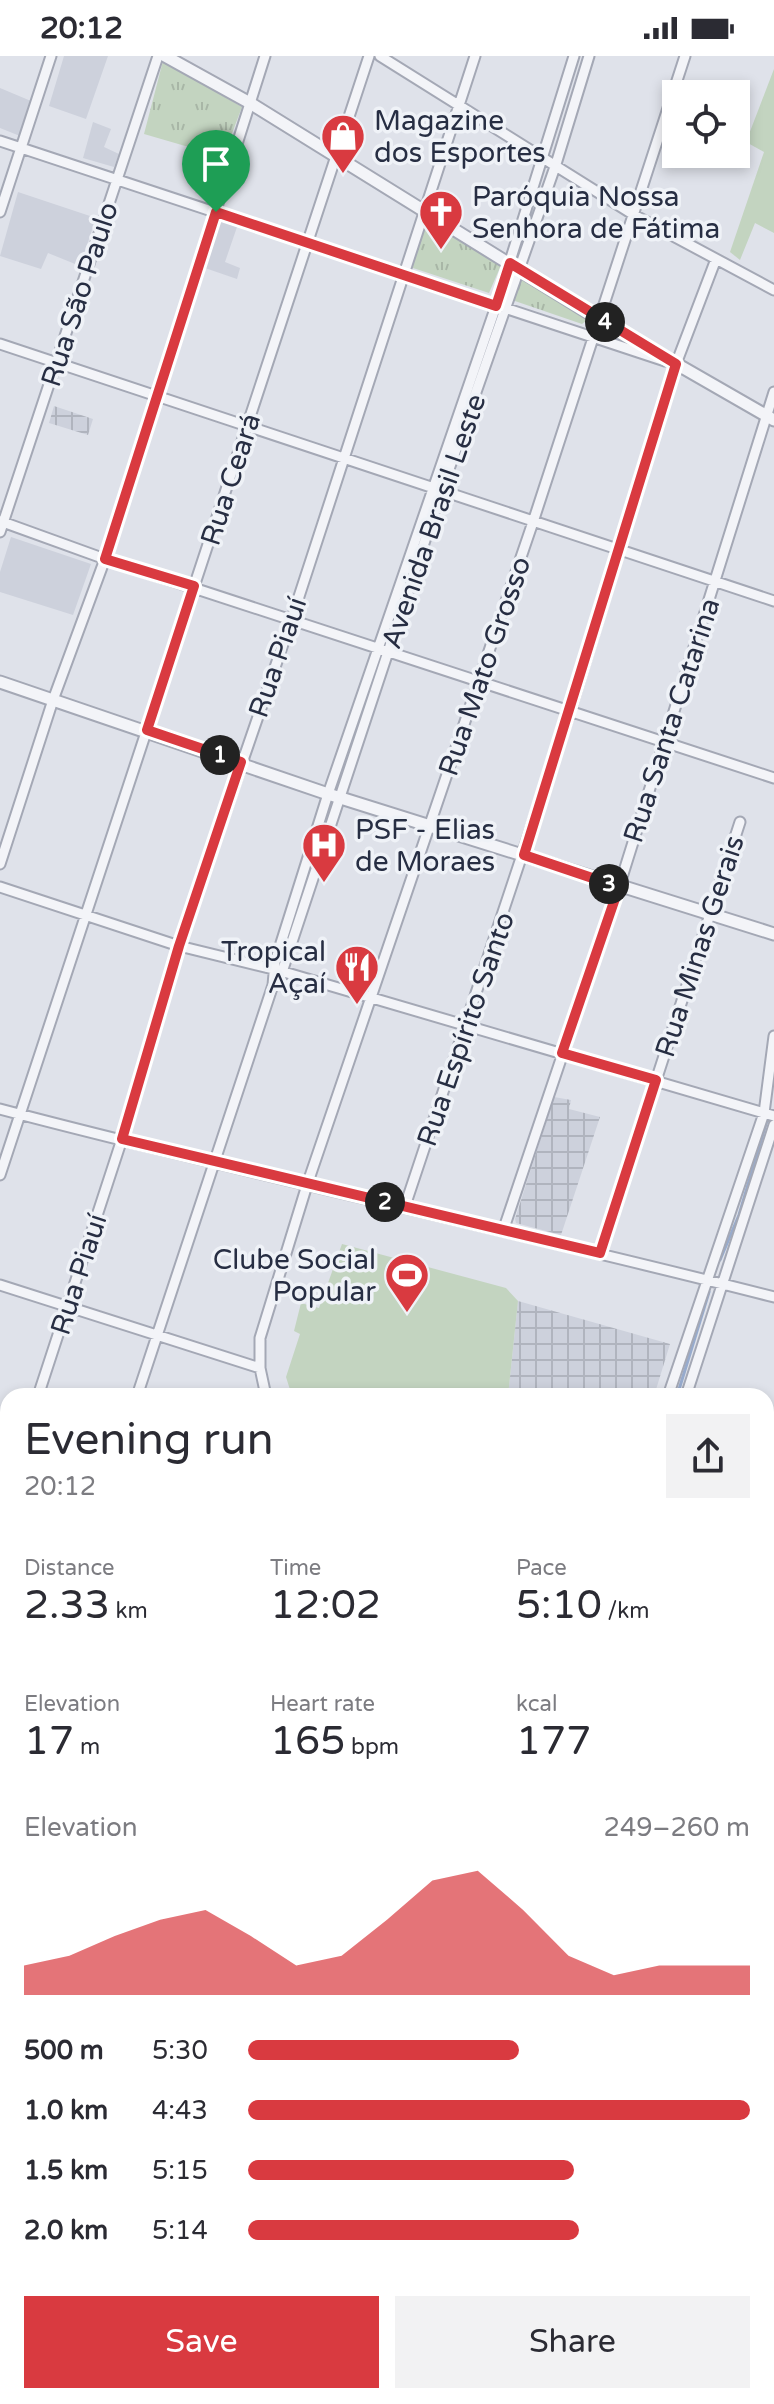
<!DOCTYPE html>
<html lang="en">
<head>
<meta charset="utf-8">
<style>
  body { margin:0; font-family:"Varela Round",sans-serif; background:#f2f2f3; color:#2b2b33; height:100vh; display:flex; flex-direction:column; font-size:30px; white-space:nowrap }
  * { box-sizing:border-box; margin:0 }
  p { font-size:26px; color:#7c7c81 }
  .icon { flex:none; width:44px; height:44px; fill:none; stroke:currentColor; stroke-width:2; stroke-linecap:round; stroke-linejoin:round }
  .map { position:relative; flex:1; overflow:hidden }
  .sheet { position:absolute; left:0px; top:1332px; width:774px; height:1016px; display:flex; flex-direction:column; background:#fff; border-radius:24px 24px 0 0; box-shadow:0 4px 12px #0003 }
  .sheet>* { flex:none }
  .fabs { position:absolute; left:662px; top:24px; display:grid; gap:16px }
  .fabs a { display:grid; place-items:center; width:88px; height:88px; border-radius:0px; background:#fff; box-shadow:0 4px 12px #0003; font-size:40px }
  .pin { position:absolute; display:grid; place-items:center; width:68px; height:68px; color:#fff; margin:-82px -34px; border-radius:50% 50% 50% 0; rotate:-45deg; box-shadow:0 0 8px #0007 }
  .pin .icon { rotate:45deg }
  .km { position:absolute; width:40px; height:40px; margin:-20px; border-radius:50%; background:#222; color:#fff; font-size:22px; line-height:40px; text-align:center }
  .round { display:grid; place-items:center; flex:none; width:84px; height:84px; border-radius:0px; background:#f2f2f3 }
  .overview { display:flex; align-items:center; justify-content:space-between; height:136px; padding:0 24px }
  h1 { font-size:44px; font-weight:600; line-height:60px }
  .metrics { display:grid; grid-template-columns:repeat(3,1fr); gap:12px; height:136px; padding:8px 24px }
  .metrics div { display:grid; align-content:center }
  .metrics b { font-size:40px; font-weight:600 }
  .metrics small { font-size:22px; font-weight:400 }
  .metrics p { font-size:22px }
  .chart { height:224px; padding:16px 24px }
  .chart p { display:flex; justify-content:space-between }
  .chart svg { width:100%; height:144px; margin-top:8px; fill:#d93a40; opacity:.7 }
  .primary-button { display:flex; gap:16px; margin-top:auto; padding:16px 24px }
  .primary-button a { flex:1; height:92px; border-radius:0px; background:#d93a40; color:#fff; font-size:32px; font-weight:600; line-height:92px; text-align:center }
  .primary-button a+a { background:#f2f2f3; color:#2b2b33 }
  ul { padding:0 24px; list-style:none; font-size:26px }
  li { display:grid; grid-template-columns:128px 96px 1fr; align-items:center; height:60px }
  li i { height:20px; border-radius:10px; background:#d93a40 }
  .status { display:flex; justify-content:space-between; align-items:center; height:56px; padding:0 40px; background:#fff; direction:ltr }
  .status svg { height:22px; fill:currentColor }
  .map>svg:first-child { display:block }
  .built { fill:#cdd1dc }
  .industrial { fill:url(#industrial-grid) }
  .grass { fill:url(#grass-tufts) }
  .pitch { fill:#c3d4c0 }
  .lines { fill:none; stroke-linecap:round; stroke-linejoin:round }
  .stream { stroke:#97abcd; stroke-width:3 }
  .minor-casing { stroke:#a4a8b5; stroke-width:13 }
  .tertiary-casing { stroke:#a4a8b5; stroke-width:15 }
  .minor { stroke:#f3f4f8; stroke-width:9 }
  .tertiary { stroke:#f3f4f8; stroke-width:11 }
  .route-casing { stroke:#fff; stroke-width:16 }
  .route { stroke:#d93a40; stroke-width:10 }
  .labels { text-anchor:middle; stroke-width:7; stroke-linejoin:round; paint-order:stroke }
  .poi-label { font-size:28px; fill:#272e43; stroke:#eff2f7; text-anchor:start }
  .street-label { font-size:28px; fill:#272e43; stroke:#eff2f7 }
</style>
</head>
<body>
<div class="status"><b>20:12</b><svg viewBox="0 0 49 12"><path d="M0 12V9h3v3zM5 12V6h3v6zM10 12V3h3v9zM15 12V0h3v12zM26 1h20v11H26zM47 4h2v5h-2z"/></svg></div>
<div class="map">
<svg width="774" height="2348" viewBox="0 0 774 2348">
  <defs>
    <pattern id="industrial-grid" width="8" height="8" patternUnits="userSpaceOnUse" patternTransform="scale(2)"><rect width="8" height="8" fill="#cdd1dc"/><path d="M0 4h8M4 0v8" fill="none" stroke="#b0b4be"/></pattern>
    <pattern id="grass-tufts" width="24" height="20" patternUnits="userSpaceOnUse" patternTransform="scale(2)"><rect width="24" height="20" fill="#c3d4c0"/><path d="M3 7l-1-3M5 7V3M7 7l1-3M15 17l-1-3M17 17v-4M19 17l1-3" fill="none" stroke="#a8b6a6"/></pattern>
  </defs>
  <rect width="100%" height="100%" fill="#dfe2ea"/>
  <path class="built" d="M64,0H108L86,63L49,50Z
    M0,32L31,45L20,80L0,72Z
    M93,66L111,73L104,91L119,98L114,111L83,102Z
    M206,106L219,111L209,141L195,137Z
    M18,136L96,162L80,210L48,197L41,213L0,200Z
    M220,165L237,171L225,206L240,212L237,223L205,212Z
    M11,481L91,508L73,559L0,536V516Z
    M774,1995V2169H766V2010Z"/>
  <path class="industrial" d="M54,350L93,363L88,379L49,367Z
    M554,1041L571,1044L569,1053L600,1061L561,1179L516,1167L515,1163Z
    M518,1245L670,1288L654,1340H508Z
    M766,2229H774V2348H728V2340H766Z"/>
  <path class="grass" d="M163,5L242,51L223,101L144,78Z
    M425,162L502,207L489,237L410,211Z
    M520,218L587,260L586,265L582,268L512,244Z
    M8,1643V1698L0,1706V1645Z
    M0,1841L8,1877V1919H0Z"/>
  <path class="pitch" d="M774,13V177L755,167L740,204L730,196L764,96L746,86Z
    M342,1188L506,1232L518,1245L508,1340H292L286,1321L300,1278L294,1275L301,1247L319,1252Z"/>
  <g class="lines">
    <path class="stream" d="M720,1204L739,1159L768,1061
      M677,1340L709,1236
      M718,2340L719,2348"/>
    <g class="minor-casing">
      <path id="minor" d="M380,0L634,159L774,234
        M0,85L665,305
        M0,156L51,0
        M0,288L774,545
        M0,465L105,503L774,722
        M0,476L158,0
        M0,808L53,644L105,503L265,0
        M0,831L179,890L277,914L774,1060
        M273,929L282,916L441,436L556,108L589,0
        M0,1053C257,1121 517,1175 774,1241
        M0,1119L369,0
        M405,1150L570,655L676,308L716,203
        M504,1172L619,831L774,336
        M600,1197L740,766
        M0,1229L260,1312
        M38,1340L122,1083L179,890L292,562L475,0
        M137,1340L273,929L275,906L328,738L496,250L574,0
        M266,1340L260,1312V1282L307,1129L533,466L685,0
        M668,1340L764,1057L774,980
        M686,1340L774,1069
        M0,1400L8,1402
        M0,1454L8,1430
        M766,1474L774,1472
        M0,1590L8,1594
        M766,1607L774,1595
        M0,1639L8,1637
        M766,1642L774,1648
        M0,1716L8,1709
        M0,1775L8,1774
        M766,1800L774,1787
        M0,1822L8,1856
        M766,1832L774,1831
        M766,1855L774,1852
        M0,1925L8,1926
        M766,1981H774
        M0,2088L8,2079
        M0,2219L8,2209
        M0,2268L8,2274
        M283,2340L291,2348
        M3,2348L10,2340
        M113,2348L120,2340
        M268,2348L276,2340
        M383,2348L390,2340
        M569,2348L571,2340"/>
    </g>
    <g class="tertiary-casing">
      <path id="tertiary" d="M165,0L250,47L600,264L774,364
        M0,626L328,738L774,878"/>
    </g>
    <use href="#minor" class="minor"/>
    <use href="#tertiary" class="tertiary"/>
  </g>
  <g class="lines">
    <g class="route-casing">
      <path id="route" d="M216,156L496,250L510,207L676,308L524,799L619,831L562,997L656,1024L600,1197L122,1083L179,890L241,706L147,674L194,530L105,503Z"/>
    </g>
    <use href="#route" class="route"/>
  </g>
  <defs>
    <g id="shop-pin" transform="scale(2.3)"><path d="M0 17L-7.5 6A9.5 9.5 0 1 1 7.5 6Z" fill="#d93a40" stroke="#eff2f7"/><path d="M-5-2.5h2.3a2.7 3.5 0 0 1 5.4 0H5L5.5 6h-11ZM-1.5-2.5h3a1.5 2.3 0 0 0-3 0Z" fill="#fff"/></g>
    <g id="church-pin" transform="scale(2.3)"><path d="M0 17L-7.5 6A9.5 9.5 0 1 1 7.5 6Z" fill="#d93a40" stroke="#eff2f7"/><path d="M-1.2-6h2.4v3.5h3.3v2.4h-3.3V6h-2.4V-.1h-3.3v-2.4h3.3Z" fill="#fff"/></g>
    <g id="hospital-pin" transform="scale(2.3)"><path d="M0 17L-7.5 6A9.5 9.5 0 1 1 7.5 6Z" fill="#d93a40" stroke="#eff2f7"/><path d="M-5-5h3v3.5h4V-5h3V5h-3V1.5h-4V5h-3Z" fill="#fff"/></g>
    <g id="restaurant-pin" transform="scale(2.3)"><path d="M0 17L-7.5 6A9.5 9.5 0 1 1 7.5 6Z" fill="#d93a40" stroke="#eff2f7"/><path d="M-5-6h1v4h1v-4h1v4h1v-4h1v5L-1.5 .5V6h-2V.5L-5-1ZM5-6V6H3V1.5H1.5Q1.5-4 5-6Z" fill="#fff"/></g>
    <g id="stadium-pin" transform="scale(2.3)"><path d="M0 17L-7.5 6A9.5 9.5 0 1 1 7.5 6Z" fill="#d93a40" stroke="#eff2f7"/><path d="M0-5a6.5 5 0 1 0 0 10a6.5 5 0 1 0 0-10ZM-3.5-1.8h7v3.6h-7Z" fill="#fff"/></g>
  </defs>
  <g fill-rule="evenodd">
    <use href="#shop-pin" x="343" y="80"/>
    <use href="#church-pin" x="441" y="156"/>
    <use href="#hospital-pin" x="324" y="789"/>
    <use href="#restaurant-pin" x="357" y="911"/>
    <use href="#stadium-pin" x="407" y="1219"/>
  </g>
  <g class="labels">
    <g class="poi-label">
      <text x="374" y="74">Magazine<tspan x="374" dy="32">dos Esportes</tspan></text>
      <text x="472" y="150">Paróquia Nossa<tspan x="472" dy="32">Senhora de Fátima</tspan></text>
      <text x="355" y="783">PSF - Elias<tspan x="355" dy="32">de Moraes</tspan></text>
      <text x="326" y="905" text-anchor="end">Tropical<tspan x="326" dy="32">Açaí</tspan></text>
      <text x="376" y="1213" text-anchor="end">Clube Social<tspan x="376" dy="32">Popular</tspan></text>
    </g>
    <g class="street-label">
      <text transform="translate(79 238) rotate(-72)" y="10">Rua São Paulo</text>
      <text transform="translate(230 423) rotate(-72)" y="10">Rua Ceará</text>
      <text transform="translate(433 465) rotate(-71)" y="10">Avenida Brasil Leste</text>
      <text transform="translate(277 601) rotate(-71)" y="10">Rua Piauí</text>
      <text transform="translate(484 610) rotate(-71)" y="10">Rua Mato Grosso</text>
      <text transform="translate(671 664) rotate(-72)" y="10">Rua Santa Catarina</text>
      <text transform="translate(699 890) rotate(-72)" y="10">Rua Minas Gerais</text>
      <text transform="translate(465 973) rotate(-71)" y="10">Rua Espírito Santo</text>
      <text transform="translate(78 1218) rotate(-72)" y="10">Rua Piauí</text>
    </g>
  </g>
</svg>
<div class="fabs">
<a><svg class="icon" aria-label="locate" viewBox="0 0 24 24"><circle cx="12" cy="12" r="6"/><path d="M12 2v4M12 18v4M2 12h4M18 12h4"/></svg></a>
</div>
<div class="pin" style="left:216px;top:156px;background:#1e9e55"><svg class="icon" aria-label="arrive" viewBox="0 0 24 24"><path d="M6 21V4h12l-3 4 3 4H6"/></svg></div>
<b class="km" style="left:220px;top:699px">1</b>
<b class="km" style="left:385px;top:1146px">2</b>
<b class="km" style="left:609px;top:828px">3</b>
<b class="km" style="left:605px;top:266px">4</b>
<section class="sheet">
<div class="overview"><div><h1>Evening run</h1><p>20:12</p></div><a class="round"><svg class="icon" aria-label="share" viewBox="0 0 24 24"><path d="M12 15V3M7 8l5-5 5 5M5 13v7h14v-7"/></svg></a></div>
<div class="metrics">
<div><p>Distance</p><b>2.33<small> km</small></b></div>
<div><p>Time</p><b>12:02</b></div>
<div><p>Pace</p><b>5:10<small> /km</small></b></div>
</div>
<div class="metrics">
<div><p>Elevation</p><b>17<small> m</small></b></div>
<div><p>Heart rate</p><b>165<small> bpm</small></b></div>
<div><p>kcal</p><b>177</b></div>
</div>
<div class="chart"><p><span>Elevation</span>249–260 m</p>
<svg viewBox="0 0 160 44" preserveAspectRatio="none"><path d="M0 44V35L10 32L20 26L30 21L40 18L50 26L60 35L70 32L80 21L90 9L100 6L110 18L120 32L130 38L140 35L150 35L160 35V44z"/></svg>
</div>
<ul>
<li><b>500 m</b>5:30<i style="width:54%"></i></li>
<li><b>1.0 km</b>4:43<i style="width:100%"></i></li>
<li><b>1.5 km</b>5:15<i style="width:65%"></i></li>
<li><b>2.0 km</b>5:14<i style="width:66%"></i></li>
</ul>
<div class="primary-button"><a>Save</a><a>Share</a></div>
</section>
</div>
</body>
</html>
